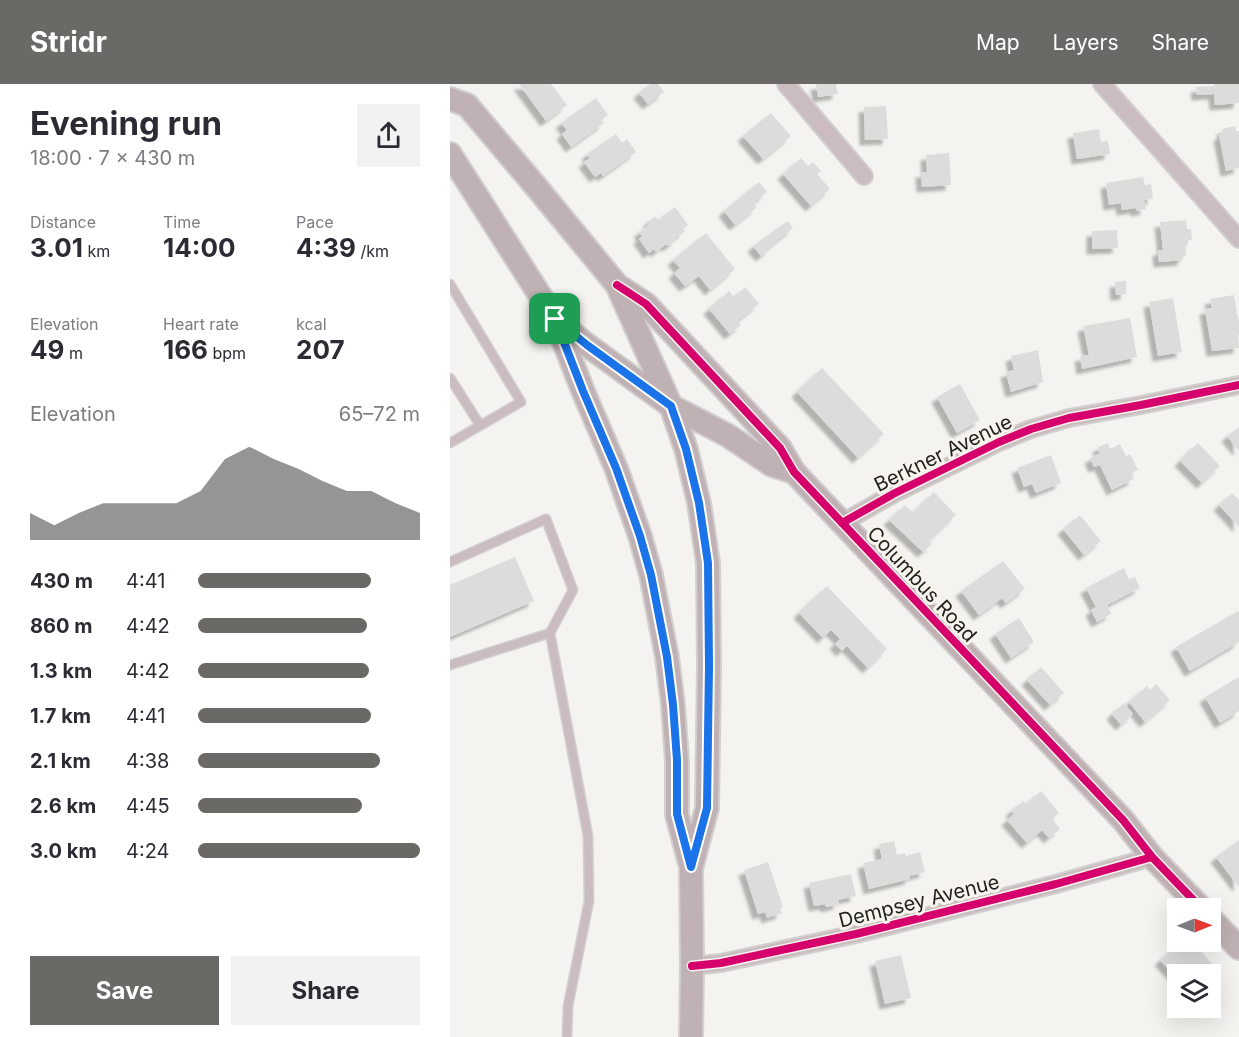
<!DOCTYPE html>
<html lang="en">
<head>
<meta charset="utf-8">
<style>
  body { margin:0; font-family:Inter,sans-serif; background:#f2f2f3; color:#2b2b33; height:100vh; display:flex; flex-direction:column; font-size:22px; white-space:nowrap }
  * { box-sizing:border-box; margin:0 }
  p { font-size:20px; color:#7c7c81 }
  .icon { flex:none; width:33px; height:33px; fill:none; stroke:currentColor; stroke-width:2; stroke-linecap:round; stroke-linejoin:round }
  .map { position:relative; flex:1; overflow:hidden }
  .side { display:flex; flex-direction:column; background:#fff; width:450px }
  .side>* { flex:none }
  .needle { width:39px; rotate:89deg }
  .controls { position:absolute; left:717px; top:814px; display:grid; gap:12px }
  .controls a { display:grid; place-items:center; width:54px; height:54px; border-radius:0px; background:#fff; box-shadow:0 6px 24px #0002; font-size:30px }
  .pin { position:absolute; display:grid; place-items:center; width:51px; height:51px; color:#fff; margin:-26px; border-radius:12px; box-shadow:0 3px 9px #0006 }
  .round { display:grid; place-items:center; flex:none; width:63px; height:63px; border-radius:0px; background:#f2f2f3 }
  .overview { display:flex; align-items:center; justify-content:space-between; height:102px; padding:0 30px }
  h1 { font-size:33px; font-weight:700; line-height:45px }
  .stats { display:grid; grid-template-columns:repeat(3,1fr); gap:9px; height:102px; padding:6px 30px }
  .stats div { display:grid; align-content:center }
  .stats b { font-size:26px; font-weight:700 }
  .stats small { font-size:16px; font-weight:400 }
  .stats p { font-size:16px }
  .chart { height:168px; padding:12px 30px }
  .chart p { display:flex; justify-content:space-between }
  .chart svg { width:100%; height:108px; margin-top:6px; fill:#6a6966; opacity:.7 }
  .action { display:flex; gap:12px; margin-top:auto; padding:12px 30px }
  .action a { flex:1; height:69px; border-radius:0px; background:#6a6966; color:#fff; font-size:24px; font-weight:700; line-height:69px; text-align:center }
  .action a+a { background:#f2f2f3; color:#2b2b33 }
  ul { padding:0 30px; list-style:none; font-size:20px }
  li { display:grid; grid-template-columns:96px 72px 1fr; align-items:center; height:45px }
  li i { height:15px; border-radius:8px; background:#6a6966 }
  header { display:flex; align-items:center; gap:36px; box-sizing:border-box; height:84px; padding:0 30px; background:#6a6966; color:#fff }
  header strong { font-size:28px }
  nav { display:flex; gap:33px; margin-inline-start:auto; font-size:21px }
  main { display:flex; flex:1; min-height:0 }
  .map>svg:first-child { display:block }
  .building { fill:#dedcdb; filter:url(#shadow) }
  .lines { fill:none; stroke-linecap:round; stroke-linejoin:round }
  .lane-casing { stroke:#d1d0ce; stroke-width:11 }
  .street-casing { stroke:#d1d0ce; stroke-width:20 }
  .secondary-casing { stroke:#d1d0ce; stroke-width:26 }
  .lane { stroke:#cabcbf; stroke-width:8 }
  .street { stroke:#cabcbf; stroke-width:16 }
  .secondary { stroke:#c0b1b4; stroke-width:22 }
  .cycleway-casing { stroke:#f6f4ed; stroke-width:11 }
  .cycleway { stroke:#d6006c; stroke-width:8 }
  .route-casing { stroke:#fff; stroke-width:12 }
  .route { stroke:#1a73e8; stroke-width:8 }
  .labels { text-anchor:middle; stroke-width:6; stroke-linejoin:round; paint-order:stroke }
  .street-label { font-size:20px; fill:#1f1f1c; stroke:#f6f4ed }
</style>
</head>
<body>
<header>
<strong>Stridr</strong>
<nav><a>Map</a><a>Layers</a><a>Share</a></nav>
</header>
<main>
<section class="side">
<div class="overview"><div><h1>Evening run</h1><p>18:00 · 7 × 430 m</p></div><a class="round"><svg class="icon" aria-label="share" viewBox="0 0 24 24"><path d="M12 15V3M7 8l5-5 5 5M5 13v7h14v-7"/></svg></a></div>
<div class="stats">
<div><p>Distance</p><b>3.01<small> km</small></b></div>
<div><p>Time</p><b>14:00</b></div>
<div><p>Pace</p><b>4:39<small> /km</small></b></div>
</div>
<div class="stats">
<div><p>Elevation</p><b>49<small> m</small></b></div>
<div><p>Heart rate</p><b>166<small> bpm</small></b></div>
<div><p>kcal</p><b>207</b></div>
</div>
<div class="chart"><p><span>Elevation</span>65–72 m</p>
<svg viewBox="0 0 160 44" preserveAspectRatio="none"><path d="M0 44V33L10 38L20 33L30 29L40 29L50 29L60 29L70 24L80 11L90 6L100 11L110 15L120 20L130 24L140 24L150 29L160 33V44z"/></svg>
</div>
<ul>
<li><b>430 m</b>4:41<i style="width:78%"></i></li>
<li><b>860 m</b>4:42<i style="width:76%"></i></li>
<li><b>1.3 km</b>4:42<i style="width:77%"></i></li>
<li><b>1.7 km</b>4:41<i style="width:78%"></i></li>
<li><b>2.1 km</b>4:38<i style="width:82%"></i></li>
<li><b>2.6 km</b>4:45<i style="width:74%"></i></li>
<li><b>3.0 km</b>4:24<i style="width:100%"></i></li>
</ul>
<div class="action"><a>Save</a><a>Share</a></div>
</section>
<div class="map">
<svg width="789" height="953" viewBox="0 0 789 953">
  <defs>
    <filter id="shadow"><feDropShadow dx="-5.5" dy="5.5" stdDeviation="1.5" flood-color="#0004"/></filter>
  </defs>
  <rect width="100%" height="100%" fill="#f4f3ef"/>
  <path class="building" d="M69,0H101L117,21L96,37Z
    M200,0H208L214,8L198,20L189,9Z
    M366,0H386L388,10L368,13Z
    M764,0H789V19L765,21L764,10L747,11L746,3L764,2Z
    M146,14L158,31L151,36L154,39L121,63L112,50L117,46L111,39Z
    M436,22L438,55L415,56L414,23Z
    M321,29L341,52L313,75L293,52Z
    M785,42L786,47H789V84L776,87L769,51L773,50L772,45Z
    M649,45L651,58L658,57L660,70L627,75L623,49Z
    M166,50L172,59L177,55L186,68L153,92L151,89L145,93L134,78L140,74L137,70Z
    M499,69L501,101L472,103L471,88H477L476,71Z
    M351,74L358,82L363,78L371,87L367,90L380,105L361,122L333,90Z
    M693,93L695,101L701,100L703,115L694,116L696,125L686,127V124L672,126L671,119L659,121L656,99Z
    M309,98L317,108L303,119L307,123L285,141L274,127Z
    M225,123L238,141L233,145L235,147L225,154L226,156L218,162L216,160L206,168L204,165L199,169L189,155L192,152L189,148L200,140L198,138L205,132L208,136Z
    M736,136L737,145H741L742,156L735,157L736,172H733V176L709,178L708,166H713L710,138Z
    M338,137L343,144L319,163L320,165L311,172L303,162Z
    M667,146L668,164L642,165V147Z
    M256,149L285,185L260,206L249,192L235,202L224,189L230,184L223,176Z
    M676,197V210L666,211L665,198Z
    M295,203L309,220L287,237L291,241L280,250L259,225L279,207L284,213Z
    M784,211L788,235H789V251H788L789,264L762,267L755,225L762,224L760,215Z
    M723,214L732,268L708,272L699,218Z
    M680,234L687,273L632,285L630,272L639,271L633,242Z
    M588,266L593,298L561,308L556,288L564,286L561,272Z
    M372,284L434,350L408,374L347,308Z
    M510,300L530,336L507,349L487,313Z
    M789,343V367L777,352Z
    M658,359L660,365L670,360L676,372L680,370L688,386L681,389L684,395L662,406L650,381L644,383L640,374L650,369L648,363Z
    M748,359L770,382L752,399L730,377Z
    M601,371L611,399L586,409L582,400L574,403L567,384Z
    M484,408L506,431L479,456L482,460L473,468L439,436L455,421L463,429Z
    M782,409L789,416V443L769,421Z
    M630,431L651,457L634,471L613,445Z
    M65,473L84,517L0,553V501Z
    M553,477L575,505L556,519L552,514L529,531L511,507Z
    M674,484L679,495L685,493L690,504L657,521L661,530L647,538L641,526L646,523L636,504Z
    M377,502L437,565L418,584L397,562L392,567L385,560L390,555L381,546L373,554L349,529Z
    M788,527L789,529V558L740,587L726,563Z
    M569,534L584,558L561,574L545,550Z
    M591,583L614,609L600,621L577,596Z
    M789,593V627L770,639L755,613Z
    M706,600L720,616L695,638L679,618L697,602L700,606Z
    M674,619L683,630L671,641L662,630Z
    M591,707L609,729L602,735L610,745L599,754L592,746L577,759L557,736L564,730L561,727L573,717L576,720Z
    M789,756V801L788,802L766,773Z
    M444,757L447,771L455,769L456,772L470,768L475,788L460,792V795L419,805L413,779L432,775L429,760Z
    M318,778L333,823L330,824L332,829L317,834L315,828L308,830L294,786Z
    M401,790L406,812L388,816L389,820L376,823L375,820L364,822L359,799Z
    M731,858H734L739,864L744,859L767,886L761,891H728V896L710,876Z
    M451,871L461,914L435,920L425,877Z"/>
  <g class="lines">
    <g class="lane-casing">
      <path id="lane" d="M0,200L71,318L0,359
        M0,294L30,341
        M0,478L96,435L123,506L100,549
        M0,581L100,549L138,752L139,817L118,922L117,953"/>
    </g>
    <g class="street-casing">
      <path id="street" d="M336,0L414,92
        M652,0L789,155
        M392,439L445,409L549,358L581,345L619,334L691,321L789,301
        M242,882L271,879L406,850L606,800L702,773"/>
    </g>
    <g class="secondary-casing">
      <path id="secondary" d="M0,15L17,21L88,105L167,201L221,322L236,365L249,419L258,479L259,582L257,724L242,781
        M0,70L105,235L133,307L166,384L190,452L201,491L217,573L223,621L227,677V731L241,783L242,882L241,953
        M167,201L196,220L330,364L344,388L673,736L702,773L752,825
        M106,236L137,261L221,322L277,351L322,381L344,388
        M760,834L789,864"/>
    </g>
    <use href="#lane" class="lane"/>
    <use href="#street" class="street"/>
    <use href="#secondary" class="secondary"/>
    <g class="cycleway-casing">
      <path id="cycleway" d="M167,201L196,220L330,364L344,388L673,736L702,773L752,825
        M392,439L445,409L549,358L581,345L619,334L691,321L789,301
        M242,882L271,879L406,850L606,800L702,773"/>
    </g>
    <use href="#cycleway" class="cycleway"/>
  </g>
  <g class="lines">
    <g class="route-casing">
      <path id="route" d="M105,235L137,261L221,322L236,365L249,419L258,479L259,582L257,724L241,783L227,730V676L223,621L217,573L201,491L190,452L166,384L133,307Z"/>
    </g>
    <use href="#route" class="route"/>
  </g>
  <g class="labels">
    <g class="street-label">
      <text transform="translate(493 369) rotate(-26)" y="7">Berkner Avenue</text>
      <text transform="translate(472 500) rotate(47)" y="7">Columbus Road</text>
      <text transform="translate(469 817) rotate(-14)" y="7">Dempsey Avenue</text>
    </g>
  </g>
</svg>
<div class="controls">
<a><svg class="needle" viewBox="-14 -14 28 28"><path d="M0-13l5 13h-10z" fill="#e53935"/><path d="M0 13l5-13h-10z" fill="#7c7c81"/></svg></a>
<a><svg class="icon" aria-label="layers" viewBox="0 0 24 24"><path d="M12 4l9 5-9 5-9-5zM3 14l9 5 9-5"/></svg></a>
</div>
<div class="pin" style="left:105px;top:235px;background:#1e9e55"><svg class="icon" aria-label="arrive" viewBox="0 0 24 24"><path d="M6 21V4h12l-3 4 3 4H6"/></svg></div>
</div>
</main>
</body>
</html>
